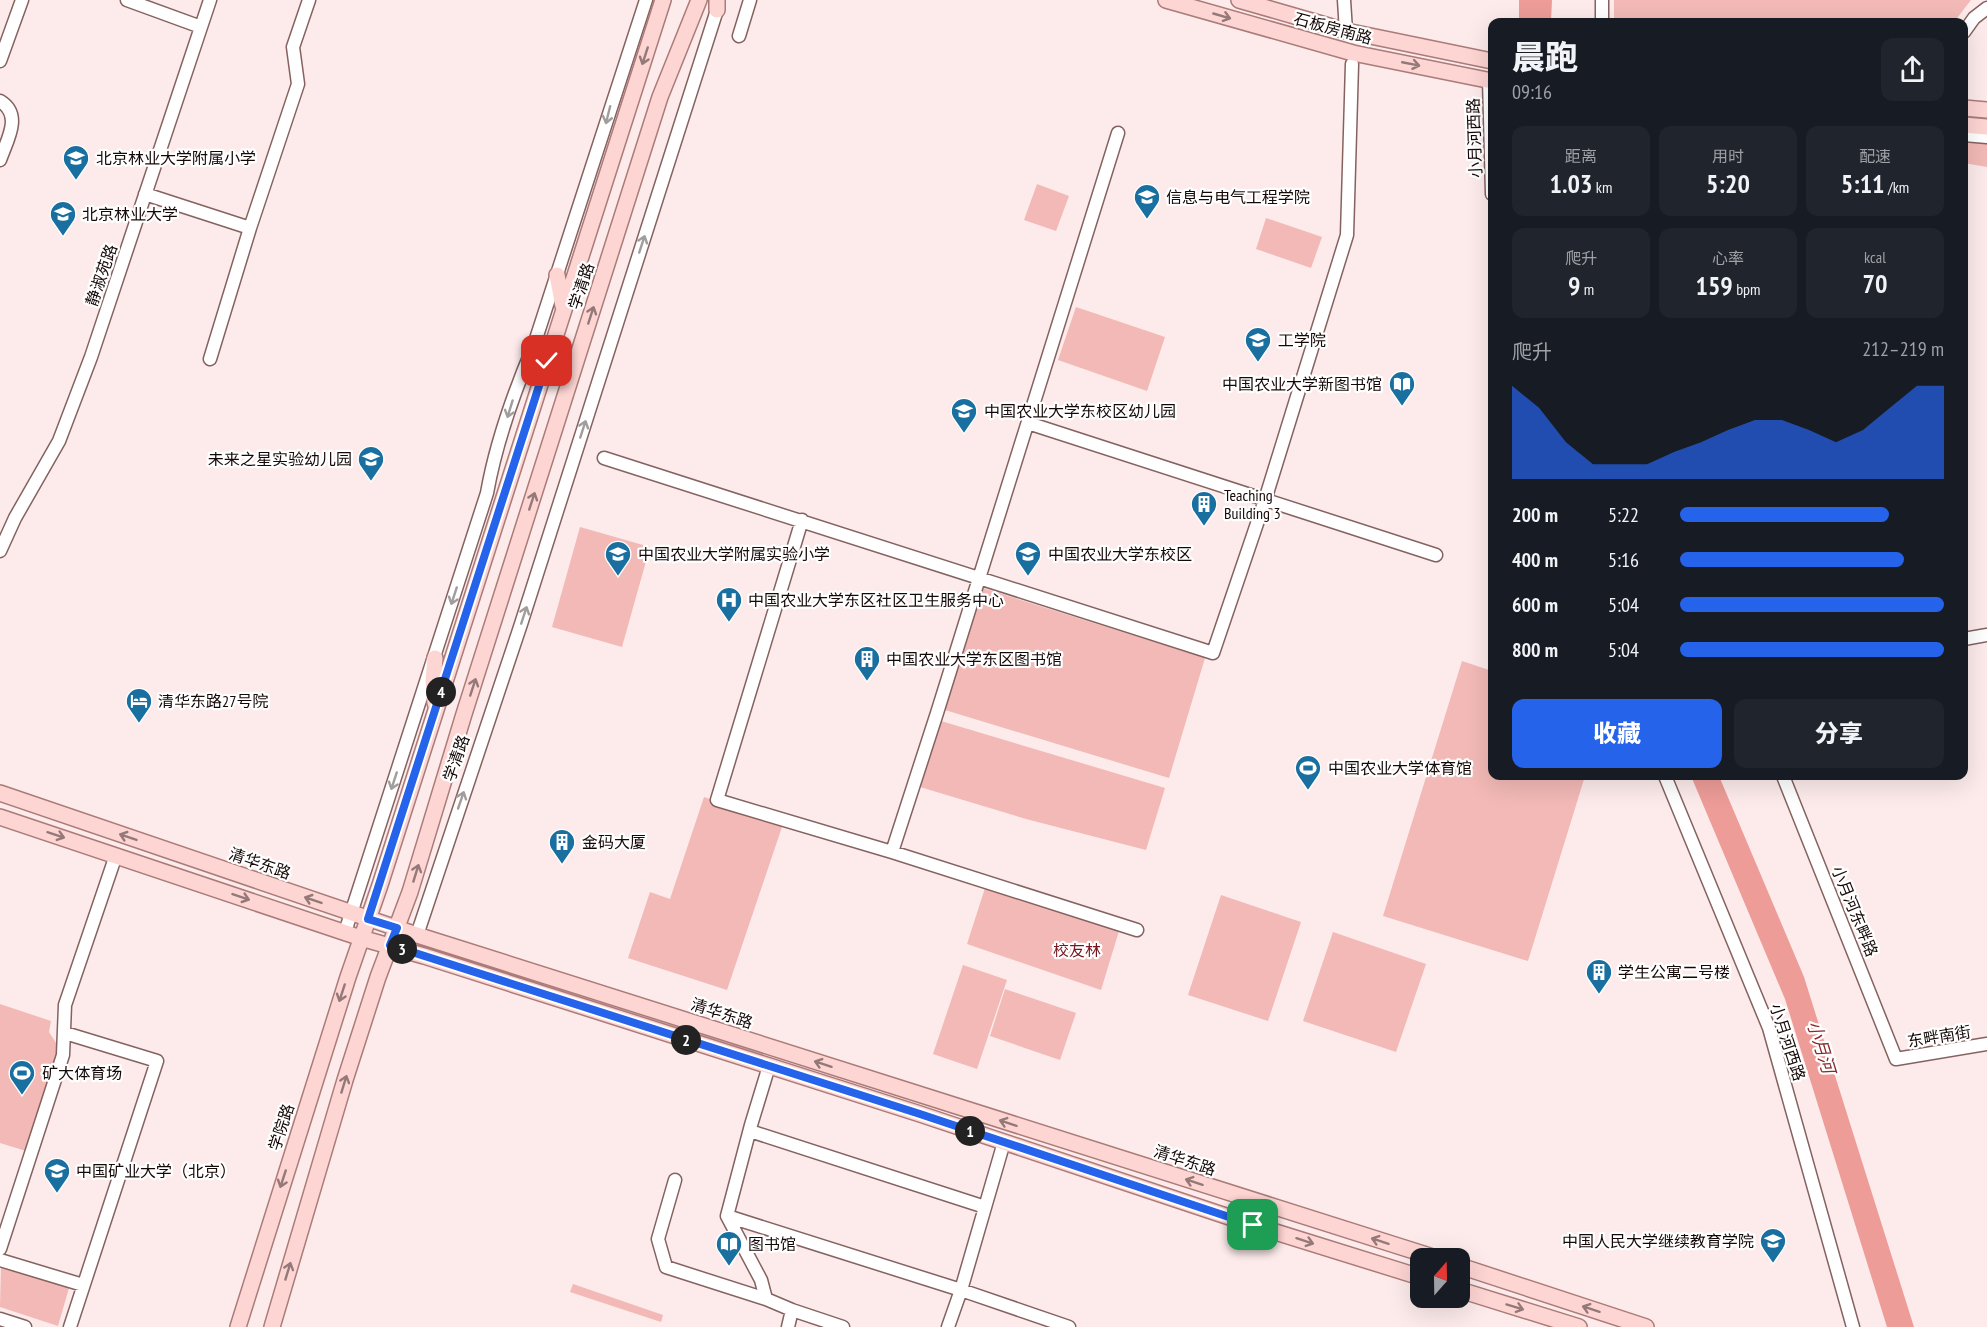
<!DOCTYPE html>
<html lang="zh">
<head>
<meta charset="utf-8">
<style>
  body { margin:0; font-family:"PT Sans Narrow","Noto Sans SC",sans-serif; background:#20242c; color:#f1f3f6; height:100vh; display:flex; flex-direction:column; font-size:22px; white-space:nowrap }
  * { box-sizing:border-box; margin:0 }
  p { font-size:20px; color:#9ea1a6 }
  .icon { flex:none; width:33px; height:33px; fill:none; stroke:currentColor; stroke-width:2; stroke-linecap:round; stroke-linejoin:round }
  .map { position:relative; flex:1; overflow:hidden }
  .details { position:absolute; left:1488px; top:18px; width:480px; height:762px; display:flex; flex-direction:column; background:#171b24; border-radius:12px; box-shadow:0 6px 24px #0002 }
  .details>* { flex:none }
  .needle { width:39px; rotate:20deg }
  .controls { position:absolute; left:1410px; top:1248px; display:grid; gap:12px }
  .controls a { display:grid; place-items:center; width:60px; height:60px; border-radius:12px; background:#171b24; box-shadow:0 6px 24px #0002; font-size:30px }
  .pin { position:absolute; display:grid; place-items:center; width:51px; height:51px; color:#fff; margin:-26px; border-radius:12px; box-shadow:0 3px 9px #0006 }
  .km { position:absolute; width:30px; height:30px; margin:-15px; border-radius:50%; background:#222; color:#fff; font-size:16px; line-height:30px; text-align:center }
  .round { display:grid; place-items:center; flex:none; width:63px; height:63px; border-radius:12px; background:#20242c }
  .summary { display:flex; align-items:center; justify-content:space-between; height:102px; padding:0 24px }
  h1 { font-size:33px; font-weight:800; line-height:45px }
  .stats { display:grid; grid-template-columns:repeat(3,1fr); gap:9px; height:102px; padding:6px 24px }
  .stats div { display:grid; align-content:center; border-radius:12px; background:#20242c; text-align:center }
  .stats b { font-size:26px; font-weight:800 }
  .stats small { font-size:16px; font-weight:400 }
  .stats p { font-size:16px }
  .chart { height:168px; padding:12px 24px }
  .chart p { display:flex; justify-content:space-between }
  .chart svg { width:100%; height:108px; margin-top:6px; fill:#2563eb; opacity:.7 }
  .action { display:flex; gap:12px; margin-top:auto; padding:12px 24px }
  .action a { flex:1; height:69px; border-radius:12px; background:#2563eb; color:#fff; font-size:24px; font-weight:800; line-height:69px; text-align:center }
  .action a+a { background:#20242c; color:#f1f3f6 }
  ul { padding:0 24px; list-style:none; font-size:20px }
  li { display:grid; grid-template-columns:96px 72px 1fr; align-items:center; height:45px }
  li i { height:15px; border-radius:8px; background:#2563eb }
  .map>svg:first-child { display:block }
  .green { fill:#f2b9b6 }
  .water { fill:#ed9c98 }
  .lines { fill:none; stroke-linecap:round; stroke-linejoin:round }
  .minor-casing { stroke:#846260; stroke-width:15 }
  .major-casing { stroke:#aa7b78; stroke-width:18 }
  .minor { stroke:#fff; stroke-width:12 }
  .major { stroke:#fdd5d3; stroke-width:15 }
  .oneway { stroke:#957978 }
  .oneway2 { stroke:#a19d9c }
  .route-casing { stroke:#fff; stroke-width:12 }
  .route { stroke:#2563eb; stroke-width:8 }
  .labels { text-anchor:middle; stroke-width:4.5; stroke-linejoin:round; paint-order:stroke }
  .street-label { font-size:16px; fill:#150908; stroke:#fff }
  .poi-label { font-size:16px; fill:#150908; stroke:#fff; text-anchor:start }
  .park-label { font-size:16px; fill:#76181f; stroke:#fff }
  .water-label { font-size:18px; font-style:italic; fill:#882a2d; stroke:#fff }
</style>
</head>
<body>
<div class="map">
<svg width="1987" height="1327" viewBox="0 0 1987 1327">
  <rect width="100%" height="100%" fill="#fcebea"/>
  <path class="green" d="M1614,0H1971L1954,22H1614Z
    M1964,140L1987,143V167L1964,163Z
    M1037,184L1069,196L1056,231L1024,220Z
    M1266,218L1322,237L1311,268L1256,249Z
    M1076,307L1165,337L1147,391L1058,360Z
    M580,527L650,547L622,647L552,627Z
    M983,588L1205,658L1169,778L945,710Z
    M1462,661L1492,671V776H1585L1528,961L1383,916Z
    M941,721L1165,788L1146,850L1026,819L920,787Z
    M704,797L783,824L727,990L628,958L650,892L670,899Z
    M985,888L1119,931L1101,990L967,944Z
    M1221,895L1301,922L1268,1021L1188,995Z
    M1333,932L1426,964L1396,1052L1303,1021Z
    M963,965L1007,980L977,1069L933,1054Z
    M1005,989L1076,1013L1060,1060L990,1036Z
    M0,1004L51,1021L49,1032L60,1049L26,1151L0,1143Z
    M1,1266L69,1288L58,1326L0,1307Z
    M573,1284L663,1315L661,1322L570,1292Z"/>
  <path class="water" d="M1519,0H1552L1551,22H1519Z
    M1691,776H1719L1804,977L1914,1327H1887L1785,999Z"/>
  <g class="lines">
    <g class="minor-casing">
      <path id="minor" d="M127,0L201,27
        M1344,0L1346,31
        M1602,0V22
        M1964,32L1974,18L1987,8
        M739,36L750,0
        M0,61L22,0
        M1489,80L1492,194
        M0,101C23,115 7,140 0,160
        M1964,135L1987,137
        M145,194L250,228
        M210,359L250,228L298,84L293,47L309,0
        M1028,423L1436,555
        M604,458L1213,653L1265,500L1347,235L1352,64
        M802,520L717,800L892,852L1137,930
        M0,551L15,518L59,441L91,357L210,0
        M1964,639L1987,635
        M1665,776L1769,1028L1853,1327
        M1783,776L1896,1059L1987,1044
        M892,852L937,713L1118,133
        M345,932L487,493C496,442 514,392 534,345L646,0
        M417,935L521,624L717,10
        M65,1033L157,1061L70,1327
        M769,1066L751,1125L727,1216L761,1280L766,1299L792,1310L788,1327
        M750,1131L985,1207
        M675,1180L658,1239L666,1267L766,1299
        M727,1216L961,1290L1004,1142
        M0,1249L63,1055L65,1005L116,855
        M0,1260L83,1285
        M792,1310L843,1327
        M0,1319L25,1327
        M948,1327L961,1290L1069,1327"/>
    </g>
    <g class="major-casing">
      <path id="major" d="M1166,0L1353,53L1492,81
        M1239,0L1346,31L1492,61
        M717,10V0
        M1964,108L1987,110
        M1964,125L1987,127
        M557,275L563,306
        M435,658L433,681L435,703
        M0,793L417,935L1436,1258
        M0,817L361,938L424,956L920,1114L1253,1225L1420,1277
        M1460,1266L1646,1327
        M1460,1290L1579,1327
        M238,1327L348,977L380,885L663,0
        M272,1327L345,1080L378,977L410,892L464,714L660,97L699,0"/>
    </g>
    <use href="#minor" class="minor"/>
    <use href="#major" class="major"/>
  </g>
  <defs><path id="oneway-shaft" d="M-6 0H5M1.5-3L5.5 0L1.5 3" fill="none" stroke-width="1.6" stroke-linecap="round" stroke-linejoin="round" transform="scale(1.5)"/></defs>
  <g class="oneway">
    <use href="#oneway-shaft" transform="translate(1222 16) rotate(16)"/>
    <use href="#oneway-shaft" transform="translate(645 56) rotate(108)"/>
    <use href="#oneway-shaft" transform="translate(1411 64) rotate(11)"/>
    <use href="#oneway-shaft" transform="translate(591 315) rotate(-72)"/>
    <use href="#oneway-shaft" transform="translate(532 501) rotate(-72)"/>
    <use href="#oneway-shaft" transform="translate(473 687) rotate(-72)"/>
    <use href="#oneway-shaft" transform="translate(56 835) rotate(18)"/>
    <use href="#oneway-shaft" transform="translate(128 837) rotate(-161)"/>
    <use href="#oneway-shaft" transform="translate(416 873) rotate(-73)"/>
    <use href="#oneway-shaft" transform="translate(241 897) rotate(19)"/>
    <use href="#oneway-shaft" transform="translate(313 900) rotate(-161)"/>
    <use href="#oneway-shaft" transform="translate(342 993) rotate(108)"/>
    <use href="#oneway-shaft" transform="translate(823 1064) rotate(-162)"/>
    <use href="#oneway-shaft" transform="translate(344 1084) rotate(-73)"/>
    <use href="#oneway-shaft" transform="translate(1008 1123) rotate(-162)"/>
    <use href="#oneway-shaft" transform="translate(283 1179) rotate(108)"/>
    <use href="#oneway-shaft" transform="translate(1194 1182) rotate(-162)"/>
    <use href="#oneway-shaft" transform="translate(1305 1241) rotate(18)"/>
    <use href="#oneway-shaft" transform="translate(1380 1241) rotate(-162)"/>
    <use href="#oneway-shaft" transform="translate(288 1271) rotate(-73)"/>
    <use href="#oneway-shaft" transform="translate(1515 1307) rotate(17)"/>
    <use href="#oneway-shaft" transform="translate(1591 1309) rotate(-162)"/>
  </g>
  <g class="oneway2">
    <use href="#oneway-shaft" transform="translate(608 115) rotate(104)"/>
    <use href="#oneway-shaft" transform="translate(642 244) rotate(-72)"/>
    <use href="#oneway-shaft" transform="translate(510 409) rotate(107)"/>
    <use href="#oneway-shaft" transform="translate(583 429) rotate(-72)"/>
    <use href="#oneway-shaft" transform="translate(454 596) rotate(108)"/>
    <use href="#oneway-shaft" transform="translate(524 615) rotate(-72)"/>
    <use href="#oneway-shaft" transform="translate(394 781) rotate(108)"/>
    <use href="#oneway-shaft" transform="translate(461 800) rotate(-71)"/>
  </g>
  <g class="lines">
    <g class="route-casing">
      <path id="route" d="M547,361L368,919L397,928L390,945L920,1114L1253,1225"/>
    </g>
    <use href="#route" class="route"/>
  </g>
  <defs>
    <g id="school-pin" transform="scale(1.35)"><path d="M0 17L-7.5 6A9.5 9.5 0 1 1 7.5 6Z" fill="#196f9f" stroke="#fff"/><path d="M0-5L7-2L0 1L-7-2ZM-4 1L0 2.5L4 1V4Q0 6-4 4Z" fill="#fff"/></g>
    <g id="university-pin" transform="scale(1.35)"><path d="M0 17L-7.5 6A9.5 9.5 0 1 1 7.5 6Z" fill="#196f9f" stroke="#fff"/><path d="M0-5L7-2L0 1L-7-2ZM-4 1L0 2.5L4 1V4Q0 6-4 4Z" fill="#fff"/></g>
    <g id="library-pin" transform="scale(1.35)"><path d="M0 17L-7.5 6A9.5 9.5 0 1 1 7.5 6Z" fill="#196f9f" stroke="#fff"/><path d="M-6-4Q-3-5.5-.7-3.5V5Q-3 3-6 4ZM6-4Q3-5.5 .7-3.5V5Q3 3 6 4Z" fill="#fff"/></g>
    <g id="building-pin" transform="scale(1.35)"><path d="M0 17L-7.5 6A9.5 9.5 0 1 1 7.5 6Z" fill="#196f9f" stroke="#fff"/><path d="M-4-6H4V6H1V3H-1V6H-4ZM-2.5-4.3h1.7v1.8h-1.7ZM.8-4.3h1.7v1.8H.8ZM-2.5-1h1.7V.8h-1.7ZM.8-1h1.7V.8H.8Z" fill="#fff"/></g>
    <g id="hospital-pin" transform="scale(1.35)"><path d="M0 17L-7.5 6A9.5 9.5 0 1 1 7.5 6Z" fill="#196f9f" stroke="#fff"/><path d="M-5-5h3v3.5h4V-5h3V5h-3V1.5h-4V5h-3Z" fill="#fff"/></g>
    <g id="hotel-pin" transform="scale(1.35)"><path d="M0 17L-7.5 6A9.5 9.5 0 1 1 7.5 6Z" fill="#196f9f" stroke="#fff"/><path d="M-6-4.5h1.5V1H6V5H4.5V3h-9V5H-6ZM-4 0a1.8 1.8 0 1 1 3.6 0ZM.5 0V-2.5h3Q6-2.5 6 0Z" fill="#fff"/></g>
    <g id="stadium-pin" transform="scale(1.35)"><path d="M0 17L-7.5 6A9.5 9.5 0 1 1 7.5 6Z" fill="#196f9f" stroke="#fff"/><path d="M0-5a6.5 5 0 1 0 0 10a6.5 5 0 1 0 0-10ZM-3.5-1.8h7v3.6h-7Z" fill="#fff"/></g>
  </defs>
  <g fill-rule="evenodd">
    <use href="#school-pin" x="76" y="158"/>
    <use href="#university-pin" x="1147" y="197"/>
    <use href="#university-pin" x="63" y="214"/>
    <use href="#university-pin" x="1258" y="340"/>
    <use href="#library-pin" x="1402" y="384"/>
    <use href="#school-pin" x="964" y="411"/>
    <use href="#school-pin" x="371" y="459"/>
    <use href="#building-pin" x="1204" y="504"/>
    <use href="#school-pin" x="618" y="554"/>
    <use href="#university-pin" x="1028" y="554"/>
    <use href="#hospital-pin" x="729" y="600"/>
    <use href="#building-pin" x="867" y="659"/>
    <use href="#hotel-pin" x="139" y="701"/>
    <use href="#stadium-pin" x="1308" y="768"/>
    <use href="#building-pin" x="562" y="842"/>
    <use href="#building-pin" x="1599" y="972"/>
    <use href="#stadium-pin" x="22" y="1073"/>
    <use href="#university-pin" x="57" y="1171"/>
    <use href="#university-pin" x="1773" y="1241"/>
    <use href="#library-pin" x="729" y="1244"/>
  </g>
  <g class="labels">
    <g class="street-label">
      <text transform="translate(1333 28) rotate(15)" y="6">石板房南路</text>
      <text transform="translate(1474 138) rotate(-92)" y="6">小月河西路</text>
      <text transform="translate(101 275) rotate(-71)" y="6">静淑苑路</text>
      <text transform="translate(581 286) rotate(-72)" y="6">学清路</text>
      <text transform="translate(456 758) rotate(-71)" y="6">学清路</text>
      <text transform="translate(260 863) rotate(19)" y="6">清华东路</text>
      <text transform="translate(1855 911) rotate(68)" y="6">小月河东畔路</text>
      <text transform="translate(722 1013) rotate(18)" y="6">清华东路</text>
      <text transform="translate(1939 1036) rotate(-9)" y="6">东畔南街</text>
      <text transform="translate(1788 1042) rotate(72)" y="6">小月河西路</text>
      <text transform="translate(281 1127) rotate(-72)" y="6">学院路</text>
      <text transform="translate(1185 1160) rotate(18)" y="6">清华东路</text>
    </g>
    <g class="poi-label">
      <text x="96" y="164">北京林业大学附属小学</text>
      <text x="1166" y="203">信息与电气工程学院</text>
      <text x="82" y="220">北京林业大学</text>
      <text x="1278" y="346">工学院</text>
      <text x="1382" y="390" text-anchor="end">中国农业大学新图书馆</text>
      <text x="984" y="417">中国农业大学东校区幼儿园</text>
      <text x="352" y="465" text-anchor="end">未来之星实验幼儿园</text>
      <text x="1224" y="501">Teaching<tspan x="1224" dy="18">Building 3</tspan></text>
      <text x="638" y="560">中国农业大学附属实验小学</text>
      <text x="1048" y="560">中国农业大学东校区</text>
      <text x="748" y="606">中国农业大学东区社区卫生服务中心</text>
      <text x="886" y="665">中国农业大学东区图书馆</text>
      <text x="158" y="707">清华东路27号院</text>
      <text x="1328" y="774">中国农业大学体育馆</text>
      <text x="582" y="848">金码大厦</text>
      <text x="1618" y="978">学生公寓二号楼</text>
      <text x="42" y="1079">矿大体育场</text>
      <text x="76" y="1177">中国矿业大学（北京）</text>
      <text x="1754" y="1247" text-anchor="end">中国人民大学继续教育学院</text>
      <text x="748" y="1250">图书馆</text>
    </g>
    <g class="park-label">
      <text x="1077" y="956">校友林</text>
    </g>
    <g class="water-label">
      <text transform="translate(1821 1047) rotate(73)" y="6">小月河</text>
    </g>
  </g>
</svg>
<div class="controls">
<a><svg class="needle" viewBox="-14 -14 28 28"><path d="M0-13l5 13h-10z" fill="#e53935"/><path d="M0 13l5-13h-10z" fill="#9ea1a6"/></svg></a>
</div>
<div class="pin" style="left:1253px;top:1225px;background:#1e9e55"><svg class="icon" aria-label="arrive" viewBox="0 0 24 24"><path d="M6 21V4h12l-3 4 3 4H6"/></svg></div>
<div class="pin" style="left:547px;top:361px;background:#d93025"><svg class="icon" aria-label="check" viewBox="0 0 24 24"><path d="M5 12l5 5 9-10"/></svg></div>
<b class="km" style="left:970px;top:1131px">1</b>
<b class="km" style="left:686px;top:1040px">2</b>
<b class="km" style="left:402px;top:949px">3</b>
<b class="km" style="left:441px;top:692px">4</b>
<section class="details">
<div class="summary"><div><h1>晨跑</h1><p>09:16</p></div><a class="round"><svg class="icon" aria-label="share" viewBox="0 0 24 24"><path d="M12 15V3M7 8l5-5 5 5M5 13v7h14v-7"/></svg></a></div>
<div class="stats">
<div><p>距离</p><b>1.03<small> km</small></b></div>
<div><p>用时</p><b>5:20</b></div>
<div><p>配速</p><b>5:11<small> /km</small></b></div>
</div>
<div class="stats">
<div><p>爬升</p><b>9<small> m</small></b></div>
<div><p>心率</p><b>159<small> bpm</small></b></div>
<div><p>kcal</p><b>70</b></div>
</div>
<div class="chart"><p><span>爬升</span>212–219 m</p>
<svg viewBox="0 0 160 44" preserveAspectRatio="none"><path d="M0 44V6L10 15L20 29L30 38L40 38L50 38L60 33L70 29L80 24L90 20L100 20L110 24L120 29L130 24L140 15L150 6L160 6V44z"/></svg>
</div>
<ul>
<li><b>200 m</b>5:22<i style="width:79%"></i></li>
<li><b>400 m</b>5:16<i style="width:85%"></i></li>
<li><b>600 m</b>5:04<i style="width:100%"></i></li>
<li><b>800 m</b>5:04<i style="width:100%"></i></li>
</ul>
<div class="action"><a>收藏</a><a>分享</a></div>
</section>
</div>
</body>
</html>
